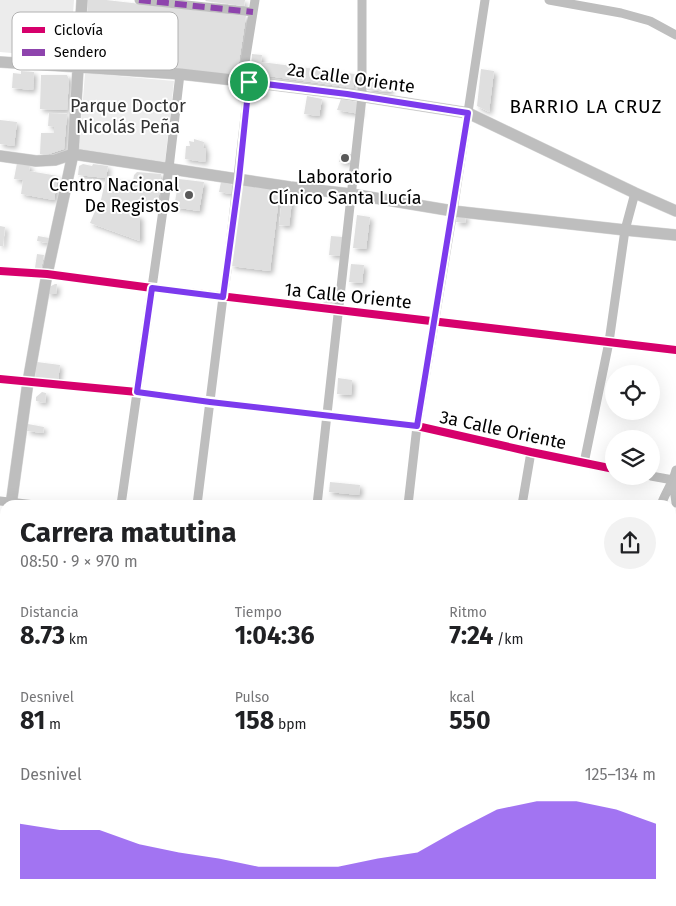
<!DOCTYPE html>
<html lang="es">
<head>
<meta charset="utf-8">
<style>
  body { margin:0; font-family:"Fira Sans",sans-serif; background:#f2f2f2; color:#202124; height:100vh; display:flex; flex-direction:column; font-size:19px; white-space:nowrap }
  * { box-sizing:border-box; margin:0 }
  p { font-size:16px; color:#757577 }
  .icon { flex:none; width:28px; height:28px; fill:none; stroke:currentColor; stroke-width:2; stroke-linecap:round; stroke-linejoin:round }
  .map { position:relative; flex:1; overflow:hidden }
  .side { position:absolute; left:0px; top:500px; width:676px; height:406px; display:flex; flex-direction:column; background:#fff; border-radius:15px 15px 0 0; box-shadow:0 5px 20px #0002 }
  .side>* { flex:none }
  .controls { position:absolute; left:605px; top:365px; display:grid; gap:10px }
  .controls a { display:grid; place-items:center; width:55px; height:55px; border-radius:50%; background:#fff; box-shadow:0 5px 20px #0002; font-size:25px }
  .pin { position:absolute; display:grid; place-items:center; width:42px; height:42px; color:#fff; margin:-21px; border:2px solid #fff; border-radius:50%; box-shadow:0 1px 5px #0007 }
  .round { display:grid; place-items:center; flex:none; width:52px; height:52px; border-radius:26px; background:#f2f2f2 }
  .overview { display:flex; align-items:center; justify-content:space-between; height:85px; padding:0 20px }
  h1 { font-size:28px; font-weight:700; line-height:38px }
  .figures { display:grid; grid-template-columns:repeat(3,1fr); gap:8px; height:85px; padding:5px 20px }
  .figures div { display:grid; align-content:center }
  .figures b { font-size:25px; font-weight:700 }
  .figures small { font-size:14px; font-weight:400 }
  .figures p { font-size:14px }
  .chart { height:140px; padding:10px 20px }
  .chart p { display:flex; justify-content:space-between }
  .chart svg { width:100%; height:90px; margin-top:5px; fill:#7c3aed; opacity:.7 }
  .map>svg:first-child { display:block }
  .green { fill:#ececec }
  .building { fill:#dfdfdf; filter:url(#shadow) }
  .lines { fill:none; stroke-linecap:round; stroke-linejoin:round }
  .major-casing { stroke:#dbdbdb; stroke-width:12 }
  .minor { stroke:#bebebe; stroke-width:9 }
  .major { stroke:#bebebe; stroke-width:11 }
  .quiet { stroke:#8e44ad; stroke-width:6; stroke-dasharray:12 6; stroke-linecap:butt }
  .cycleway-casing { stroke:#fff; stroke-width:11 }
  .cycleway { stroke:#d6006c; stroke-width:8 }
  .route-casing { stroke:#fff; stroke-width:10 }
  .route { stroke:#7c3aed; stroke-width:6 }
  .poi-dot { fill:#595959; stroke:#fff; stroke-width:2 }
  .labels { text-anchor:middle; stroke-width:4; stroke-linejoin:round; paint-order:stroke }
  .street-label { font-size:18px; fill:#000; stroke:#fff }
  .park-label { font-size:18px; fill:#333; stroke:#fff }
  .poi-label { font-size:18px; fill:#000; stroke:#fff }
  .neighbourhood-label { font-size:19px; letter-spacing:1px; fill:#000; stroke:#fff }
  .key { fill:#fff; stroke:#b2b2b2; stroke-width:1 }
  .key-label { font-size:14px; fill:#000 }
</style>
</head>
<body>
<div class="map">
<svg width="676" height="906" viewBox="0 0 676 906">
  <defs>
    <filter id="shadow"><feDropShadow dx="3" dy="3" stdDeviation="2.5" flood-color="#0004"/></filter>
  </defs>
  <rect width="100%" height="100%" fill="#fff"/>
  <path class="green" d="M0,0H74L70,58L0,52Z
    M85,73L174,81L165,162L79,149Z"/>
  <path class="building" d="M88,0H106L246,16L237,75L85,62Z
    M206,0H245L244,6L205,1Z
    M252,54L262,55L261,62L355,74L353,88L254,74L251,70Z
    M481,69L494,71L489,112L477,106Z
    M21,71L34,72L33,90L12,88L13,73L21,74Z
    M41,75H67L69,79L67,110L40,109Z
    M368,82L391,83L390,92L367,90Z
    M261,90H266L265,96L257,95L258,91Z
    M307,96L322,99L319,116L304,114Z
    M341,99L358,102L360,114L337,110Z
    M49,113L67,114L64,149L46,155L40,154L41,133H54V127L48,126Z
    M0,120L17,122L14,146L0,144Z
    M194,139L204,142L203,148H206L205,162L185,159L186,146H190L189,141L194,142Z
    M340,153L351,154L350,163L339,162Z
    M17,163L30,165L29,171L58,176L54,200L21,194L23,180L14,179Z
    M83,164L92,166L93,164L108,166L106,178L133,181L134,175L137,172L161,174L158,206L131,204V214L140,216V241L90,223L98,204H100L106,178L78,175L79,166Z
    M179,179L204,182L199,211L174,207Z
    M221,182L231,184L233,187L232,194L219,192Z
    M241,185L280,189L270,271L231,266Z
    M283,191L293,193L289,226L279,225Z
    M357,215L370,217L366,249L353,248Z
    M466,215L465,223L456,222L457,216Z
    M0,226L5,227L3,246H0Z
    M38,236L49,238L48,243L37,241Z
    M331,236L343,237L341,256L329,255Z
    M37,254L44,255L41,269L35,268Z
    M351,264L364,265L362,283L349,282Z
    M55,284H57L56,294H47L49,287Z
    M325,292L336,293L334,309L323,307Z
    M37,362L60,365L58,381L35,377Z
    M338,378L352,380L351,395L337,394Z
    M42,392L46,393L45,403L36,401V397Z
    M28,424L44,427L43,433L27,431Z
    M330,482L360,485L359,495L329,492Z"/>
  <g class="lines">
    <g class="major-casing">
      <path id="major" d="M0,62L79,67L180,74L242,81L347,94L468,113L635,193L676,211
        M0,156L36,161L55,160L73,154L290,187L351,194L453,211L625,230L676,235
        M11,505L28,382L47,274L73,154L82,0
        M0,574L5,541
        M0,775H5
        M527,901L534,906"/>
    </g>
    <path class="minor" d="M139,0L253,12
      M549,0L621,13L650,21L676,35
      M242,81L255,0
      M0,271L47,274L152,288L676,350
      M0,379L137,392L210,402L417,426L531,452L614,469
      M584,463L609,342L625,230L635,193
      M651,476L673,480
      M673,481L676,503
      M0,501L35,505
      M121,505L169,168L180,74
      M197,505L223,297L227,271L249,82
      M317,505L362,97V0
      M408,505L417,426L453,211L485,0
      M522,505L531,452
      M661,505C665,493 673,483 676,470
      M0,619L5,620
      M676,634L674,646V699L676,702
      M0,732L5,733
      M671,850L676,852
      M0,854H5
      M671,898L676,880
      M632,901L654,906
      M29,906V901
      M62,906L63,901
      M148,906L149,901
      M270,906V901
      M357,906L358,901
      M461,906L462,901"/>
    <use href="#major" class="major"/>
    <path class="quiet" d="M139,0L253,12"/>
    <g class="cycleway-casing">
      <path id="cycleway" d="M0,271L47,274L152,288L676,350
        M0,379L137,392L210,402L417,426L531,452L614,469"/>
    </g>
    <use href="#cycleway" class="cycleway"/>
  </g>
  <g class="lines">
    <g class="route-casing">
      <path id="route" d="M249,82L347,94L468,113L417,426L210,402L137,392L152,288L223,297L239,179Z"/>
    </g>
    <use href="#route" class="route"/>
  </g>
  <g class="poi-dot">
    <circle cx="345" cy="158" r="5"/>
    <circle cx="189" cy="195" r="5"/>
  </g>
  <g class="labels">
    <g class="street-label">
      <text transform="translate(351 78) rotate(8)" y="6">2a Calle Oriente</text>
      <text transform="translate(348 296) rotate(6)" y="6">1a Calle Oriente</text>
      <text transform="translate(503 430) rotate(12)" y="6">3a Calle Oriente</text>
    </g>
    <g class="park-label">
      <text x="128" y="112">Parque Doctor<tspan x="128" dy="21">Nicolás Peña</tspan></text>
    </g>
    <g class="poi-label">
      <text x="345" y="183">Laboratorio<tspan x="345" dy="21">Clínico Santa Lucía</tspan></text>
      <text x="179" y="191" text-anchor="end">Centro Nacional<tspan x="179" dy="21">De Registos</tspan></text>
    </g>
    <g class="neighbourhood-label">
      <text x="586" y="113">BARRIO LA CRUZ</text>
    </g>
  </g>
  <rect x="12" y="12" width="166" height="58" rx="8" class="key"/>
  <rect x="22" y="27" width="23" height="6" fill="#d6006c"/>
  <rect x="22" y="49" width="23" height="7" fill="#8e44ad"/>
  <g class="key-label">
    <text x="54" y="35">Ciclovía</text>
    <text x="54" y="57">Sendero</text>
  </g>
</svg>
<div class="controls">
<a><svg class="icon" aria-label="locate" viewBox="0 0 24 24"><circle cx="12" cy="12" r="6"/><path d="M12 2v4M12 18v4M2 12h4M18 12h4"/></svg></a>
<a><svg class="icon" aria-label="layers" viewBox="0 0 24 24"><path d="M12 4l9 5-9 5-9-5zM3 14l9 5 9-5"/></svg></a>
</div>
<div class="pin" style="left:249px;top:82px;background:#1e9e55"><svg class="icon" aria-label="arrive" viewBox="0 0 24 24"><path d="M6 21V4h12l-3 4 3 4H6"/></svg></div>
<section class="side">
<div class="overview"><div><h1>Carrera matutina</h1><p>08:50 · 9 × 970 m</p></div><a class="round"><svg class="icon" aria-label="share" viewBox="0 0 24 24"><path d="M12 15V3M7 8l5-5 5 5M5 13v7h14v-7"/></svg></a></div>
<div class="figures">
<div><p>Distancia</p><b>8.73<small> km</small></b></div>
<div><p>Tiempo</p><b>1:04:36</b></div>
<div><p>Ritmo</p><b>7:24<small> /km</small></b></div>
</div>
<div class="figures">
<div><p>Desnivel</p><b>81<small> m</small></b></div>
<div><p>Pulso</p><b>158<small> bpm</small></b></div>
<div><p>kcal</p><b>550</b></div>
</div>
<div class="chart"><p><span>Desnivel</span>125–134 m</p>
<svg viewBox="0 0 160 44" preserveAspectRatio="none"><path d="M0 44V17L10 20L20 20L30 27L40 31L50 34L60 38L70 38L80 38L90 34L100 31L110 20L120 10L130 6L140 6L150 10L160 17V44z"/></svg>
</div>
</section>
</div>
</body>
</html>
